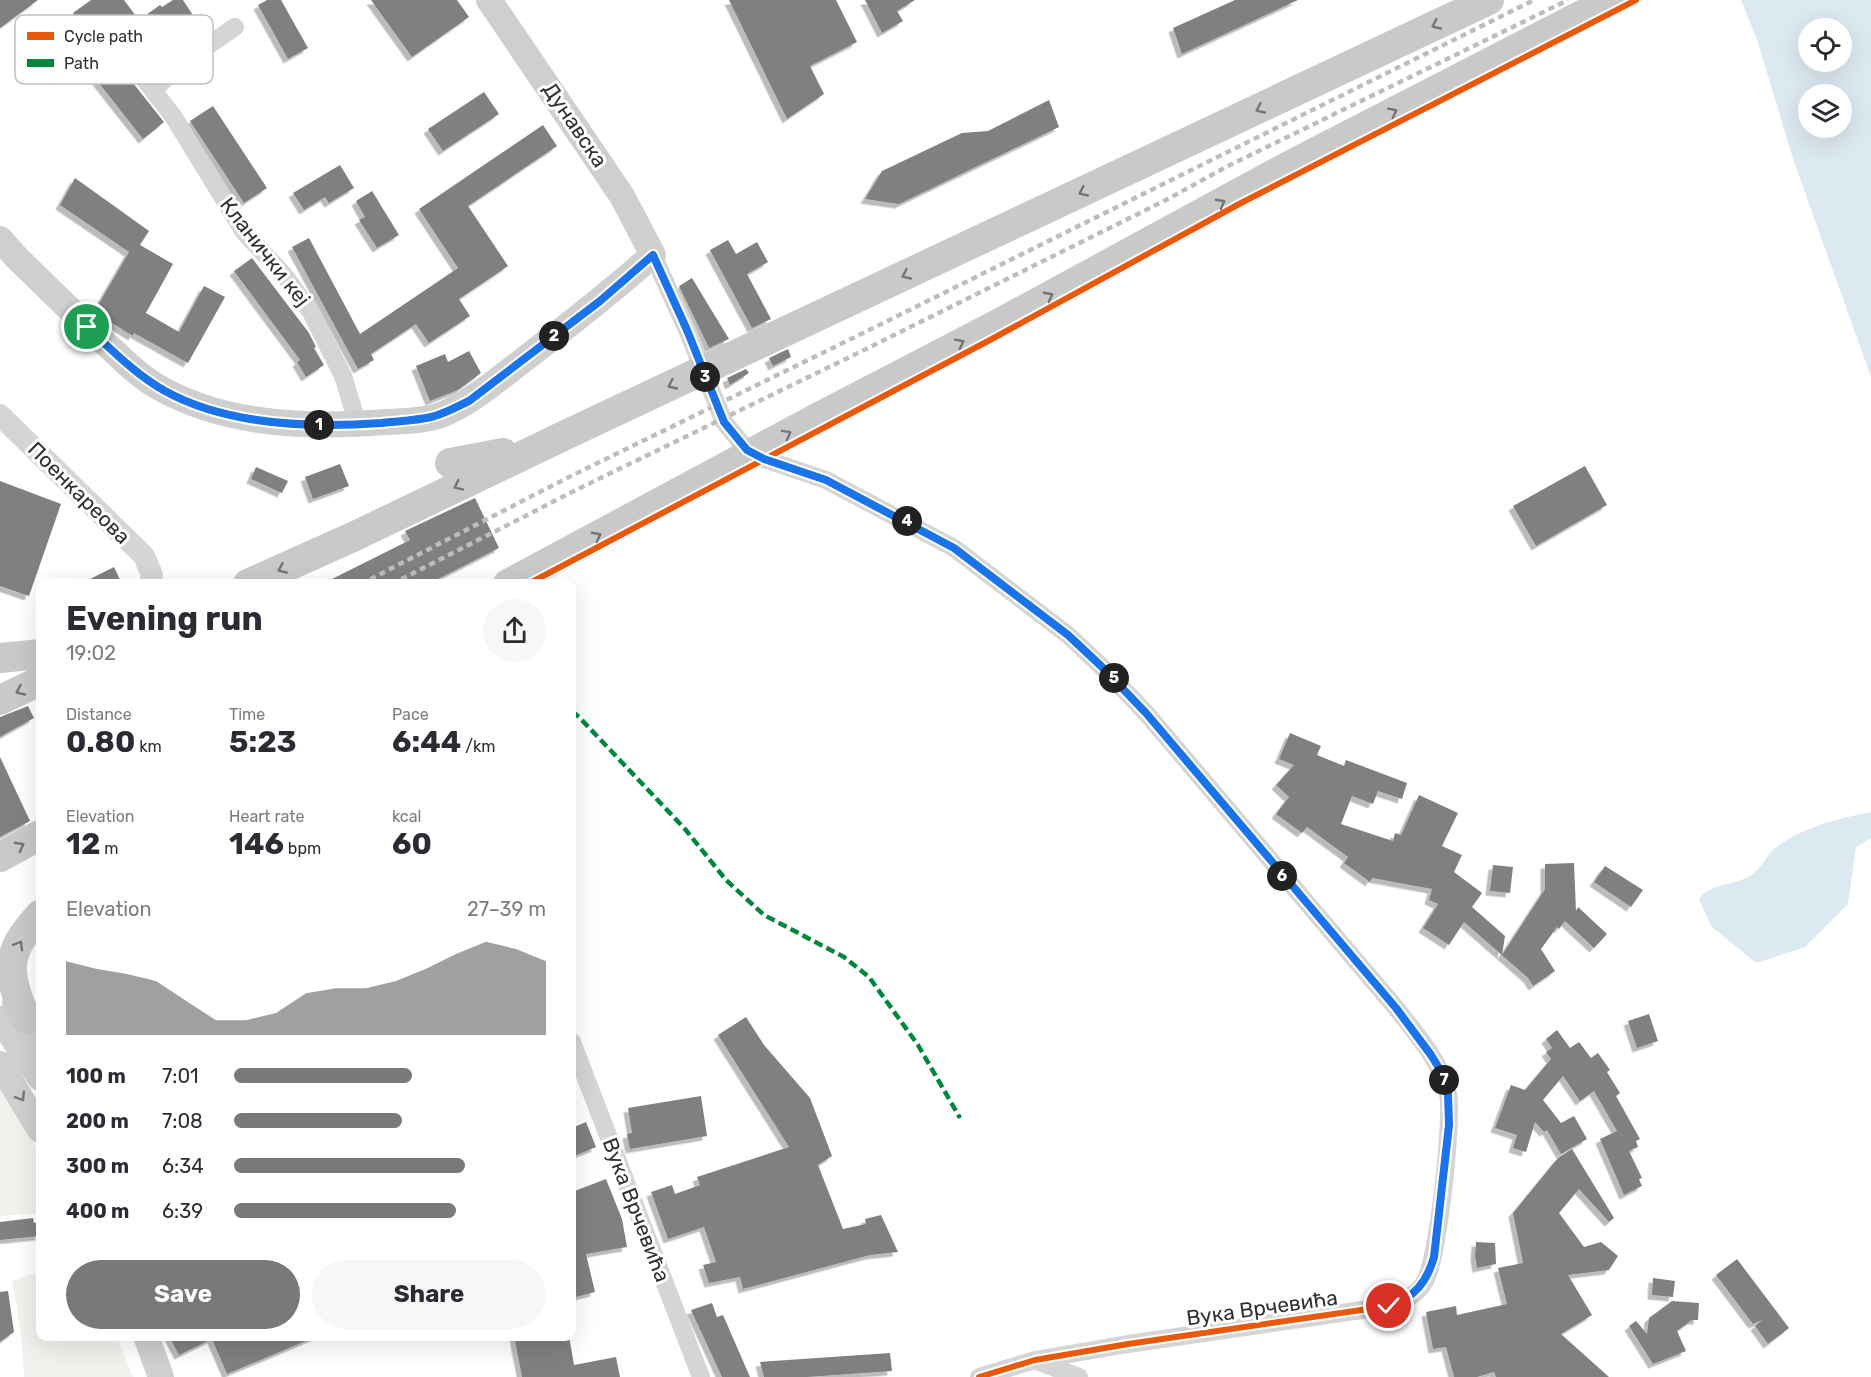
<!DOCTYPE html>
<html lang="en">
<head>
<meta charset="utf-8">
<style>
  body { margin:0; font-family:Rubik,sans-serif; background:#f7f7f7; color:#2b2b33; height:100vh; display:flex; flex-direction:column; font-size:22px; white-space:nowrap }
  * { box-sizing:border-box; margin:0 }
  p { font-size:20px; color:#7c7c81 }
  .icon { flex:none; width:33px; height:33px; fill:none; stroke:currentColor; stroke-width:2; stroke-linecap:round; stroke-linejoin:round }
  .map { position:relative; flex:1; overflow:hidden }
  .sheet { position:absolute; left:36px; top:579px; width:540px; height:762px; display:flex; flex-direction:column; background:#fff; border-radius:12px; box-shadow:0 6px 24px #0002 }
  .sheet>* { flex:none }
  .buttons { position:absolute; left:1798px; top:18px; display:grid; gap:12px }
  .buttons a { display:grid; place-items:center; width:54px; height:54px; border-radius:50%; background:#fff; box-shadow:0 6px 24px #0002; font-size:30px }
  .pin { position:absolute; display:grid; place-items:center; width:51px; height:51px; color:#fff; margin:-26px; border:3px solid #fff; border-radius:50%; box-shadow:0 2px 6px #0007 }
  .km { position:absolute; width:30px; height:30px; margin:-15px; border-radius:50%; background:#222; color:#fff; font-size:16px; line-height:30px; text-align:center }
  .round { display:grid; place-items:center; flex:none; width:63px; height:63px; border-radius:32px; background:#f7f7f7 }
  .headline { display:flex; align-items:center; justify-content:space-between; height:102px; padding:0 30px }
  h1 { font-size:33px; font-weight:700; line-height:45px }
  .stats { display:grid; grid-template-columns:repeat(3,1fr); gap:9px; height:102px; padding:6px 30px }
  .stats div { display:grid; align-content:center }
  .stats b { font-size:30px; font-weight:700 }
  .stats small { font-size:16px; font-weight:400 }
  .stats p { font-size:16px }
  .chart { height:168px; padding:12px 30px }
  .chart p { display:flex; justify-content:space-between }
  .chart svg { width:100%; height:108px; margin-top:6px; fill:#797979; opacity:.7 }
  .button { display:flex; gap:12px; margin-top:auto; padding:12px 30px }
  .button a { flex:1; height:69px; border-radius:36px; background:#797979; color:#fff; font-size:24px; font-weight:700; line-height:69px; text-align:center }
  .button a+a { background:#f7f7f7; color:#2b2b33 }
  ul { padding:0 30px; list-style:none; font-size:20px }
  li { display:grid; grid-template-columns:96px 72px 1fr; align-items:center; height:45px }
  li i { height:15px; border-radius:8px; background:#797979 }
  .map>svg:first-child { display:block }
  .green { fill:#f0f3ed }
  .water { fill:#dde9f1; fill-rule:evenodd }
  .building { fill:#808080; filter:url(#shadow) }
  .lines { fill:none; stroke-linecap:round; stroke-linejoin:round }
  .minor { stroke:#d5d5d5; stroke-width:18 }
  .tertiary { stroke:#d5d5d5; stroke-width:22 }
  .secondary { stroke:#cfcfcf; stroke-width:26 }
  .primary { stroke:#c9c9c9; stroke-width:30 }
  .rail { stroke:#bdbdbd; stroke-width:4.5; stroke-dasharray:6 4.5; stroke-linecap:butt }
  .quiet { stroke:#00873e; stroke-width:4.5; stroke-dasharray:9 4.5; stroke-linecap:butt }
  .cycleway-casing { stroke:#fff; stroke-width:10 }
  .cycleway { stroke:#e8590c; stroke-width:6 }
  .oneway { stroke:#757575 }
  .oneway2 { stroke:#787878 }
  .route-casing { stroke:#fff; stroke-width:12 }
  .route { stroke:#1a73e8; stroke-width:8 }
  .labels { text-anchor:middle; stroke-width:6; stroke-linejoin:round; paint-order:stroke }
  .street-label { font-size:21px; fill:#313131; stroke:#fff }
  .key { fill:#fff; stroke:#c1c1c1; stroke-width:1.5 }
  .key-label { font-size:16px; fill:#313131 }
</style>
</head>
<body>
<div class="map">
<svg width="1871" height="1377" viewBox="0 0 1871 1377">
  <defs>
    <filter id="shadow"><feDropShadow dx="-4.5" dy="4.5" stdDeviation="0" flood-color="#0004"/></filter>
  </defs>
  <rect width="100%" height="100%" fill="#fff"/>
  <path class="green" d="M0,1085L40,1155V1213L0,1216Z
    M40,1271V1336L117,1337L133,1377H24L21,1334L12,1281Z"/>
  <path class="water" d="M1741,0H1871V377L1794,162L1757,40ZM1809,28H1842V62H1809ZM1809,94H1842V128H1809Z
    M1871,812V838L1856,847L1848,904L1805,947L1756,963L1711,926L1699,899C1710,884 1732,885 1748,877C1759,872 1765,858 1773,850C1800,827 1838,819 1871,812Z"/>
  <path class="building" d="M0,0H38L0,28Z
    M91,0H124L139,20L160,5L162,7L173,0H183L198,23L143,59L116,27L109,26L101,32L100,38L102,44L164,122L143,139L84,64L101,50L73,13Z
    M267,0H281L308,48L288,59L258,5Z
    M371,0H457L469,17L412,57Z
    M729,0H836L857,42L810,66L824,94L787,119Z
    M865,0H915L897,11L903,21L882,33Z
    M1235,0H1298L1182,54L1173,28Z
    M484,92L499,114L443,151L428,129Z
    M1049,100L1059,127L899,204L865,199L882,171L962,133L988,131Z
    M213,106L267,188L244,203L190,121Z
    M543,125L557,146L468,206L508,266L459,299L470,316L429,343L416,324L371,354L374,360L358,369L292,247L309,238L360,334L458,268L419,209Z
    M340,165L354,188L329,203L325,197L304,210L293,193Z
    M75,178L149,231L140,245L173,264L146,313L179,332L204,286L225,297L188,363L134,333L133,336L94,312L129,252L60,205Z
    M372,191L399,235L377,248L359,220L365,217L356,201Z
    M728,240L736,254L757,242L768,262L747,274L771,319L752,328L710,250Z
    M252,258L309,333L316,347L314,348L324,365L306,377L297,362L300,360L234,271Z
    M692,278L729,339L709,348L679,286Z
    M788,349L791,357L773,366L769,358Z
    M469,351L481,373L458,390L430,401L416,366L445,354L448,362Z
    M746,369L749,373L730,385L727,378Z
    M340,464L349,486L313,499L305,477Z
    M1585,466L1607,505L1536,546L1513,506Z
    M256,467L288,481L282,493L251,479Z
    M0,481L61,504L29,596L0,586Z
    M475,498L499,548L428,584H322L410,540L405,531Z
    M114,567L122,584H80Z
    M28,706L34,718L0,737V717Z
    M1290,733L1321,746L1317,755L1344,766L1346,760L1407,783L1402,799L1378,791L1373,804L1352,796L1341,824L1393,841L1395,833L1401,835L1419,795L1458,813L1442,846L1462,855L1454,872L1482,893L1472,907L1505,936L1502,955L1545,889V864L1574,863L1576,911L1578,907L1607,934L1594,948L1565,921L1559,929L1557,927L1541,949L1555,971L1533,986L1528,978L1464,922L1449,945L1423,928L1438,904L1429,900L1432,889L1372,878L1370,882L1344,863L1348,857L1307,827L1302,833L1276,814L1289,797L1276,785L1294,765L1279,759Z
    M0,757L30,821L0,837Z
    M1493,865L1513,867L1510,893L1490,891Z
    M1605,866L1643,890L1631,907L1594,882Z
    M1649,1014L1658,1041L1637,1048L1628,1021Z
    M746,1017L764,1045L810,1098L832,1156L818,1165L843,1229L866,1224L865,1219L881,1215L898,1252L870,1255L743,1289L740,1277L709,1283L703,1265L716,1262L704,1227L668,1239L651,1192L672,1185L675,1194L700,1185L697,1177L789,1147L718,1035Z
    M1557,1030L1570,1048L1579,1042L1591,1058L1598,1053L1610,1070L1607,1072L1620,1093L1616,1096L1640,1139L1636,1141L1638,1147L1629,1151L1642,1178L1639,1179L1642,1186L1624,1195L1600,1139L1617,1131L1594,1091L1580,1101L1563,1076L1543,1100L1561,1123L1574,1116L1587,1139L1561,1154L1547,1130L1544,1132L1535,1122L1526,1152L1513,1148L1517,1135L1495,1128L1511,1085L1525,1090L1551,1059L1546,1052L1552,1048L1546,1039Z
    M701,1096L707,1136L630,1149L627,1134L632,1133L628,1108Z
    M586,1122L596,1147L572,1157V1128Z
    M1572,1149L1614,1218L1609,1222L1579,1189L1559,1213L1584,1247L1601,1242L1618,1256L1609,1270L1568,1275L1592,1315L1561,1334L1609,1377H1496L1494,1372L1477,1377H1454L1446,1347L1433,1349L1426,1312L1456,1306L1457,1315L1507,1304L1498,1268L1523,1263L1513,1213L1558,1158Z
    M606,1179L622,1219L627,1247L586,1254L595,1292L572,1298V1192Z
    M33,1218L34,1223L40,1222V1236L0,1240V1222Z
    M1476,1242L1495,1243L1496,1264L1477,1268L1475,1256Z
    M1737,1259L1789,1328L1768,1344L1755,1326L1762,1320L1753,1324L1716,1275Z
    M1653,1278L1675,1281L1673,1297L1652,1295Z
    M8,1291L14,1332L0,1342V1292Z
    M1672,1301L1699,1303L1698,1320H1692L1677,1331L1686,1351L1653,1364L1629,1326L1636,1321L1647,1334L1649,1318Z
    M712,1303L717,1317L723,1315L750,1377H722L691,1310Z
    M169,1336H315V1337L227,1374L212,1339L179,1355Z
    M514,1336H569L574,1365L616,1357L620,1377H522Z
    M890,1353L892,1371L807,1377H764L760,1362Z"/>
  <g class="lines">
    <path class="minor" d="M111,37L173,116L244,232L284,275L311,312L343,376L358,425
      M154,90L178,66L235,27
      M653,255L687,330L724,422L747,450L764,459L826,480L954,548L1068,635L1101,666L1146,713L1396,1008C1416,1034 1441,1061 1448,1094C1453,1120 1438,1259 1425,1281C1418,1294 1403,1302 1389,1306L1128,1344L1035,1360L979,1377
      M572,1042L701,1377
      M1037,1361L1079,1377"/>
    <path class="tertiary" d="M0,415L144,556L152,575L150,584"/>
    <path class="secondary" d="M0,239L17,258C46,286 75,315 105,343C120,357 135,373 153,384C222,426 308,428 386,422C407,421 429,421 448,412C477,398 501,377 526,358C569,325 612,291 653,255L622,196L489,0
      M15,1004L40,1042
      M0,1019L40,1078
      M0,1064L40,1130
      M146,1336L161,1377"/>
    <path class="primary" d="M450,463L503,453
      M248,584L355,536L557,439L1489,0
      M508,584L819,417L998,324L1287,167L1611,0
      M0,658L40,654
      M0,700L40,681
      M0,857L40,835
      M26,1019C7,972 3,955 40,915"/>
    <path class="rail" d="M361,584L571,476L851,339L1534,0
      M392,584L578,489L860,352L1166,200L1228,166L1568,0"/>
    <path class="quiet" d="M572,711L579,717L685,829L726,880L764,915L844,957L869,977L918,1045L960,1118"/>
    <g class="cycleway-casing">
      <path id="cycleway" d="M653,255L687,330L724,422L747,450L764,459L826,480L954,548L1068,635L1101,666L1146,713L1396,1008C1416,1034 1441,1061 1448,1094C1453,1120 1438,1259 1425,1281C1418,1294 1403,1302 1389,1306L1128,1344L1035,1360L979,1377
        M528,584L990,340L1241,203L1636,0"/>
    </g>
    <use href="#cycleway" class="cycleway"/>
  </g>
  <defs><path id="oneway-chevron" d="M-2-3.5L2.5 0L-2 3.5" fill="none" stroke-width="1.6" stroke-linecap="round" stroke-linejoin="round" transform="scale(1.5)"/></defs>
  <g class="oneway">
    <use href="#oneway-chevron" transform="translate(1436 25) rotate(155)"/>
    <use href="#oneway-chevron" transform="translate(1260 109) rotate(155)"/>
    <use href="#oneway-chevron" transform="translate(1393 112) rotate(-27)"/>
    <use href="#oneway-chevron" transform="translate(1083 192) rotate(155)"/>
    <use href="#oneway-chevron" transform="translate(1221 203) rotate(-28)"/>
    <use href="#oneway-chevron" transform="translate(906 275) rotate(155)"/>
    <use href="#oneway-chevron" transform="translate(1049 296) rotate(-28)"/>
    <use href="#oneway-chevron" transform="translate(960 343) rotate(-27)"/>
    <use href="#oneway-chevron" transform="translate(672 385) rotate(155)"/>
    <use href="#oneway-chevron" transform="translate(787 434) rotate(-29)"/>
    <use href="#oneway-chevron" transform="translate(458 486) rotate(154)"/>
    <use href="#oneway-chevron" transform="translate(597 536) rotate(-28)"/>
    <use href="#oneway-chevron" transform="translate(282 569) rotate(156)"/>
    <use href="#oneway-chevron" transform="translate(20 691) rotate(155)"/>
    <use href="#oneway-chevron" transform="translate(20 846) rotate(-28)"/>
    <use href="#oneway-chevron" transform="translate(19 945) rotate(-60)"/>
  </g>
  <use class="oneway2" href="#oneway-chevron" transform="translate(21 1097) rotate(59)"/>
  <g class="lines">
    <g class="route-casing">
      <path id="route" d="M87,327C112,350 136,375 165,391C228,426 311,428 381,423C397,421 414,421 431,417C444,414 456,407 469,401L600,301L653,255L687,330L724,422L747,450L764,459L826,480L954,548L1068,635L1101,666L1146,713L1396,1008L1431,1055L1439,1068L1448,1093L1449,1125L1434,1257C1427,1282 1414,1298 1389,1306"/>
    </g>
    <use href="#route" class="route"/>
  </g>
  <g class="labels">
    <g class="street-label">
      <text transform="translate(575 125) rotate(56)" y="7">Дунавска</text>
      <text transform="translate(265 252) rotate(52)" y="7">Кланички кеј</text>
      <text transform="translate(79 493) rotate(45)" y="7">Поенкареова</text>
      <text transform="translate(636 1210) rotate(69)" y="7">Вука Врчевића</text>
      <text transform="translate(1262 1308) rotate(-8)" y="7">Вука Врчевића</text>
    </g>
  </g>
  <rect x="15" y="15" width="198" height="69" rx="9" class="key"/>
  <rect x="27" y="32" width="27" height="8" fill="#e8590c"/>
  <rect x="27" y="59" width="27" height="8" fill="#00873e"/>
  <g class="key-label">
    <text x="64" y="42">Cycle path</text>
    <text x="64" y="69">Path</text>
  </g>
</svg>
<div class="buttons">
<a><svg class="icon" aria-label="locate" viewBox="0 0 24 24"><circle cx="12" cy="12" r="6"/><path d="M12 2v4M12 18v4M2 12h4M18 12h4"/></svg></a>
<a><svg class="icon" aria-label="layers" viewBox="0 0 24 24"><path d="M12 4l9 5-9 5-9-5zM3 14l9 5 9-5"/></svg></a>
</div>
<div class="pin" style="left:87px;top:327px;background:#1e9e55"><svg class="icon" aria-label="arrive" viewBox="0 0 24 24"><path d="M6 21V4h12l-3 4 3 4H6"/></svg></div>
<div class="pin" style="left:1389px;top:1306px;background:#d93025"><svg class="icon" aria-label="check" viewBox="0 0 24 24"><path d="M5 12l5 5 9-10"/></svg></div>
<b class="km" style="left:319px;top:425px">1</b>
<b class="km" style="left:554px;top:336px">2</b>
<b class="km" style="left:705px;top:377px">3</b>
<b class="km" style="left:907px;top:521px">4</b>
<b class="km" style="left:1114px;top:678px">5</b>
<b class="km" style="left:1282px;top:876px">6</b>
<b class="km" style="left:1444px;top:1080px">7</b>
<section class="sheet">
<div class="headline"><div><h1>Evening run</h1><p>19:02</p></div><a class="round"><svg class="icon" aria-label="share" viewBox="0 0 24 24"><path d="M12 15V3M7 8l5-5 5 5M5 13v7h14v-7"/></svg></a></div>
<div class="stats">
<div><p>Distance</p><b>0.80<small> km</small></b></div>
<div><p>Time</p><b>5:23</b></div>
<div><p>Pace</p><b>6:44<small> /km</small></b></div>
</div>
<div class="stats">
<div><p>Elevation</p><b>12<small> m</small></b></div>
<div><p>Heart rate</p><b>146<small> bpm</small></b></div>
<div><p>kcal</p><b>60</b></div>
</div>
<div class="chart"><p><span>Elevation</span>27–39 m</p>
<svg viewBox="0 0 160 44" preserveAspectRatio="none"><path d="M0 44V14L10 17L20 19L30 22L40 30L50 38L60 38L70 35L80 27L90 25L100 25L110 22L120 17L130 11L140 6L150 9L160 14V44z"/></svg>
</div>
<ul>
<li><b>100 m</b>7:01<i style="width:57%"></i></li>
<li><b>200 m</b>7:08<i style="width:54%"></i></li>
<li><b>300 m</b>6:34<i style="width:74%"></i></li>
<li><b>400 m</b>6:39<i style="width:71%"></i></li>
</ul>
<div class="button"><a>Save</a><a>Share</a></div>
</section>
</div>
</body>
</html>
